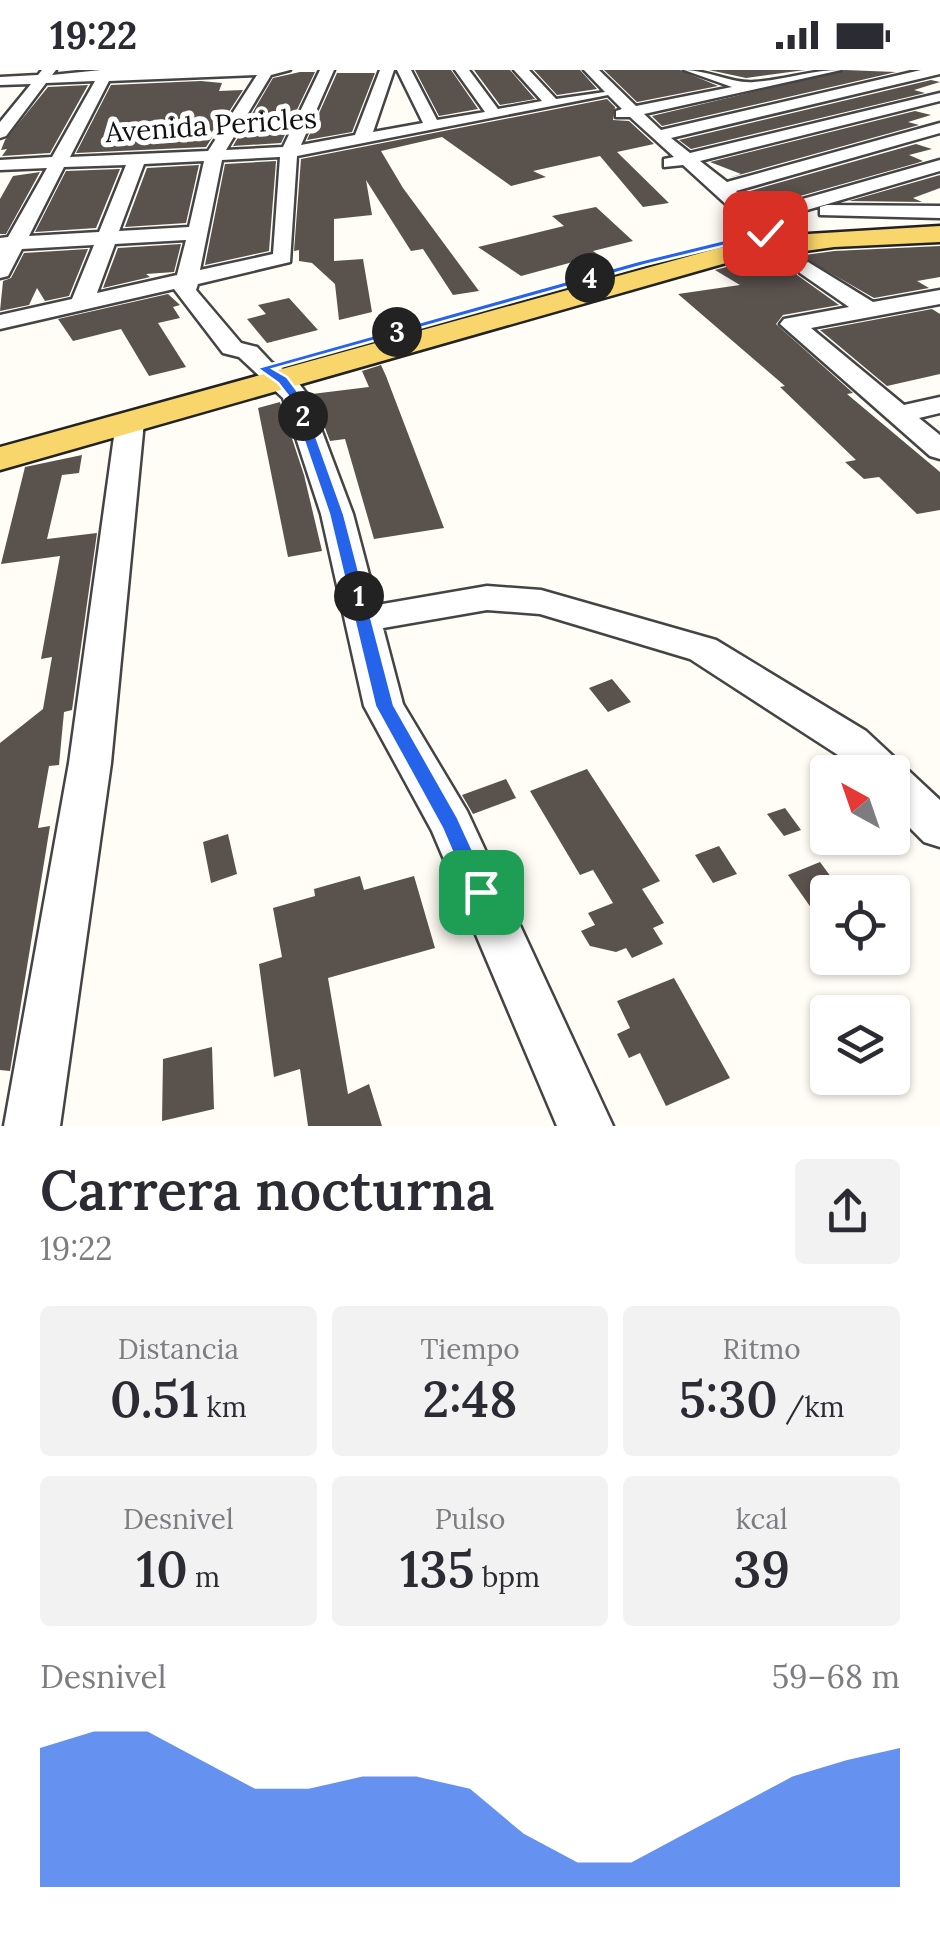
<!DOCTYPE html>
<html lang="es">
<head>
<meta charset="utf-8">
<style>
  body { margin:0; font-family:Lora,serif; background:#f2f2f3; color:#2b2b33; height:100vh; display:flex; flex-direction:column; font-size:38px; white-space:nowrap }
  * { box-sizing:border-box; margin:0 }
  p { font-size:32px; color:#7c7c81 }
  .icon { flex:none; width:55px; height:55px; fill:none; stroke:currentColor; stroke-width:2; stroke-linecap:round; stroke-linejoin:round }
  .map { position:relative; height:1056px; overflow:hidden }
  .drawer { display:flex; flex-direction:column; background:#fff; flex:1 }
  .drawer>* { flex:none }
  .needle { width:65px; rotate:320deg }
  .tools { position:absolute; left:810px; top:685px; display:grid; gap:20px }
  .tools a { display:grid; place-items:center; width:100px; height:100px; border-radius:10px; background:#fff; box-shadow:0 2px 8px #0004; font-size:50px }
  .pin { position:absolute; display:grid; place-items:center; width:85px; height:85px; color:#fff; margin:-42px; border-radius:20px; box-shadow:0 5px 15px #0006 }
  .km { position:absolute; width:50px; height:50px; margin:-25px; border-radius:50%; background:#222; color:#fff; font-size:28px; line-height:50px; text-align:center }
  .round { display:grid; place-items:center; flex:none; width:105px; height:105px; border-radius:10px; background:#f2f2f3 }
  .head { display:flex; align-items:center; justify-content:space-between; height:170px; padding:0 40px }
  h1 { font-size:55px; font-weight:600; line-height:75px }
  .stats { display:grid; grid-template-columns:repeat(3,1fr); gap:15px; height:170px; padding:10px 40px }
  .stats div { display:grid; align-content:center; border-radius:10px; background:#f2f2f3; text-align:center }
  .stats b { font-size:50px; font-weight:600 }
  .stats small { font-size:28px; font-weight:400 }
  .stats p { font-size:28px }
  .chart { height:280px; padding:20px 40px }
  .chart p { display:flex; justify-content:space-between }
  .chart svg { width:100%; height:180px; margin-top:10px; fill:#2563eb; opacity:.7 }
  .status { display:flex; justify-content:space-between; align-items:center; height:70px; padding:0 50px; background:#fff; direction:ltr }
  .status svg { height:28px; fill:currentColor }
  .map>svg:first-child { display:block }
  .building { fill:#5a524d }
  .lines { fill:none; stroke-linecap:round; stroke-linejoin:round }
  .minor-casing { stroke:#444; stroke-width:5 }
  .major-casing { stroke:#222; stroke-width:5 }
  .minor { fill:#fff; fill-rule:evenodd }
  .major { fill:#f9d66b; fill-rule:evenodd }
  .route { fill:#2563eb; stroke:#fff; stroke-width:2.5 }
  .labels { text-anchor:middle; stroke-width:10; stroke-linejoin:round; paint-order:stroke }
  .far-street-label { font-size:28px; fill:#111; stroke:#fff }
</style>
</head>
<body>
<div class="status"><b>19:22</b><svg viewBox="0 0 49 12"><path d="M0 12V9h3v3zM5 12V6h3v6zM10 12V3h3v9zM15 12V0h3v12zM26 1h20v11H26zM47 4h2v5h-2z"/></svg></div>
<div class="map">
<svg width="940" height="1056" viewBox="0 0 940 1056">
  <rect width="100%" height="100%" fill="#fffdf5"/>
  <path class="building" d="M415,0H451L478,39L439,46Z
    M474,0H510L535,29L500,35Z
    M534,0H580L597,19L557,25Z
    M604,0H680L718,16L637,32Z
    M709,0H805L746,8Z
    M845,0L896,2L662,56L652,46Z
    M300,2H315L281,73L233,76L273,8Z
    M337,3H375L352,62L307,70Z
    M931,10L940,12L914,20L925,23L691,79L679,70Z
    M201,11L222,13L219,21L243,20L206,77L76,83L111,15Z
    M88,15L50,83L2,86L7,79L1,80L5,70L48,17Z
    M607,29L615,37L613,50L629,51L654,74L617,82L669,133L643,137L600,86L533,101L546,107L511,116L442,67L381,81L403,118L479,221L453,225L423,179L411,181L366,110L372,145L334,149V191L363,189L372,242L339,250L335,214L312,193L299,191V180L294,181L301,89Z
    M915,41L931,45L908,52L919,55L728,108L741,104L710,92Z
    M916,74L932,79L909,85L923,91L917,93L758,138L743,123Z
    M276,91L269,181L205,195L225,94Z
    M199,95L186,153L125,157L147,98Z
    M120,99L96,158L35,162L66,101Z
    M40,102L6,164H0V129L13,106Z
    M940,105V118L913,128L922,132L849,131Z
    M596,137L633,171L593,181L599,185L521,206L478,177L564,156L552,146Z
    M181,174L174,202L146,204L150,207L103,218L118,178Z
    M940,176V207L917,211L929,218L874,228L806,189L793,197L797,205L839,235L783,245L776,254L853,323L847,324L940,402V440L917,444L879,407L864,409L845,392L856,390L780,317L785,316L678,224L740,215L715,200L734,195L834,181Z
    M88,179L69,226L45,231L37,218L29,235L0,241L3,211L11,208L24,183Z
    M168,224L180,235L173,237L180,248L158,253L186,297L149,306L121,259L73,271L58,249Z
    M289,228L318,260L267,273L247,249L266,244L258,235Z
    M932,239L940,244V304L887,316L820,260Z
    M381,295L386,306L444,458L374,469L345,369L330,371L312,324L369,317L362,301Z
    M280,332L304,405L322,481L288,487L258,338Z
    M82,385L79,403L62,405L47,469L97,463L72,640L64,642L59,695L49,696L38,758L50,756L10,1001L0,1000V673L43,639L52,587L41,589L60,486L1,494L25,397Z
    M612,609L631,632L608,642L589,618Z
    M587,699L660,811L642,819L664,853L653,858L663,874L632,888L626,878L616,882L590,876L581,861L595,855L588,843L613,833L593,800L580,805L530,721Z
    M506,709L516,728L473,744L462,725Z
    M785,738L801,760L784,766L767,744Z
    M228,764L237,804L211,813L203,772Z
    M719,776L737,804L713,813L695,785Z
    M820,792L842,822H828V836L814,842L788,805Z
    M360,806L364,820L414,806L435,878L328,908L348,1024L369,1014L382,1056H308L300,999L274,1007L259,894L282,887L273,838L315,826L314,819Z
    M674,908L730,1008L666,1036L640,983L629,988L617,964L630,958L617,931Z
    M212,977L214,1039L162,1051L163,989Z"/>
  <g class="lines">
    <g class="minor-casing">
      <path id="minor" d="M42,0H56L52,5L101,0H290L271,5L226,80L283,77L320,0H334L301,75L355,65L380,0H394L373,62L423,53L397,0H411L437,50L485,42L455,0H469L498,39L542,31L514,0H529L556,29L605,22L584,0H599L636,36L732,17L684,0C708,0 732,14 754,12C784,10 811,0 841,0L644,44L661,60L921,0H940V4L671,68L690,83L940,23V31L700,91L727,112L940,53V63L736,121L757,142L940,90V101L766,152L775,163L772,167H758L749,157L728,159V151L740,147L683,95L664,97V89L674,87L630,47H616V41L622,39L608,25L297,86L290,192L198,214L196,220L241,273L257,277L272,293L292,304L309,327L353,444L377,535L487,516L541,520L716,570L866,661L940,730V777L924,772L892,740V702H855L838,685L690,589L540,544L487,540L383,558L403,634L467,741L613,1056H557L432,761L364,636L321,444L283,328L239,287L223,283L174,219L0,259V245L72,229L94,175L22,179L8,206L0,208V168L8,167L47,98L0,100V90L52,87L95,11L46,13L6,66L0,68V52L31,14L0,15V7L38,5ZM257,5L208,81L70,87L109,11ZM280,87L273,184L200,200L222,90ZM204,91L189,157L119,161L144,94ZM126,95L99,162L29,166L64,97ZM186,170L177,205L97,223L115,174Z
        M827,135L940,136V148L820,145V137Z
        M808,192L873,232L940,220V234L811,258L904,335L940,327V343L919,348L940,365V389L930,386L780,254L784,249L849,237L800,203L797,198Z
        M130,344L144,352L111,693L60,1056H4L69,693L116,352Z"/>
    </g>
    <g class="major-casing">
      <path id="major" d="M940,156V172L834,177L733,191L0,400V377L719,178L808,164Z"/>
    </g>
    <use href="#minor" class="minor"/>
    <use href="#major" class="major"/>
  </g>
  <path class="route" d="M765,160L768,165L645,195L273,299L287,307L302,327L344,444L394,635L458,748L492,822L488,830H473L442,758L375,636L329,444L289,327L278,313L257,298L638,191Z"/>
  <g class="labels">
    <g class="far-street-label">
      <text transform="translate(211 55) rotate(-4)" y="10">Avenida Pericles</text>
    </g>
  </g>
</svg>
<div class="tools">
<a><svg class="needle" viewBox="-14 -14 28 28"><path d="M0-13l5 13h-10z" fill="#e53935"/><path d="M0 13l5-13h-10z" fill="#7c7c81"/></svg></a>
<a><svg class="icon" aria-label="locate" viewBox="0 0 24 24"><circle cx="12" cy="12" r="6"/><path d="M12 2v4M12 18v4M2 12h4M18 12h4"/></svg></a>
<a><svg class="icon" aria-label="layers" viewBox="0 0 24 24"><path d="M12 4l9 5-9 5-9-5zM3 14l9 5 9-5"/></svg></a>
</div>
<div class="pin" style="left:481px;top:822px;background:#1e9e55"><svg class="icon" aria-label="arrive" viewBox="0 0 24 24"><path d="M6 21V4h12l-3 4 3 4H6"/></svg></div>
<div class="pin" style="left:765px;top:163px;background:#d93025"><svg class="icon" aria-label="check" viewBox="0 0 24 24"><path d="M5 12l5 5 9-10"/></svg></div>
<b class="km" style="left:359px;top:526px">1</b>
<b class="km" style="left:303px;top:346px">2</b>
<b class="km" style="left:397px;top:262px">3</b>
<b class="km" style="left:590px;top:208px">4</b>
</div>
<section class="drawer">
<div class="head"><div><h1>Carrera nocturna</h1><p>19:22</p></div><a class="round"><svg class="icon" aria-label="share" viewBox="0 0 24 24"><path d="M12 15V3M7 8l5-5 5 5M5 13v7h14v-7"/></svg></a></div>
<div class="stats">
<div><p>Distancia</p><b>0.51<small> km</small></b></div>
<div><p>Tiempo</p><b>2:48</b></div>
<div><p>Ritmo</p><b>5:30<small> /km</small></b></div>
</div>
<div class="stats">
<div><p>Desnivel</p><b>10<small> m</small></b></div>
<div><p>Pulso</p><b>135<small> bpm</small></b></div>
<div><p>kcal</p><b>39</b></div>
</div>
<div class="chart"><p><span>Desnivel</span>59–68 m</p>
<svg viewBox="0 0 160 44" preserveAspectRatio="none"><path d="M0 44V10L10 6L20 6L30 13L40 20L50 20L60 17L70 17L80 20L90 31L100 38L110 38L120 31L130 24L140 17L150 13L160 10V44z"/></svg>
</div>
</section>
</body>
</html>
